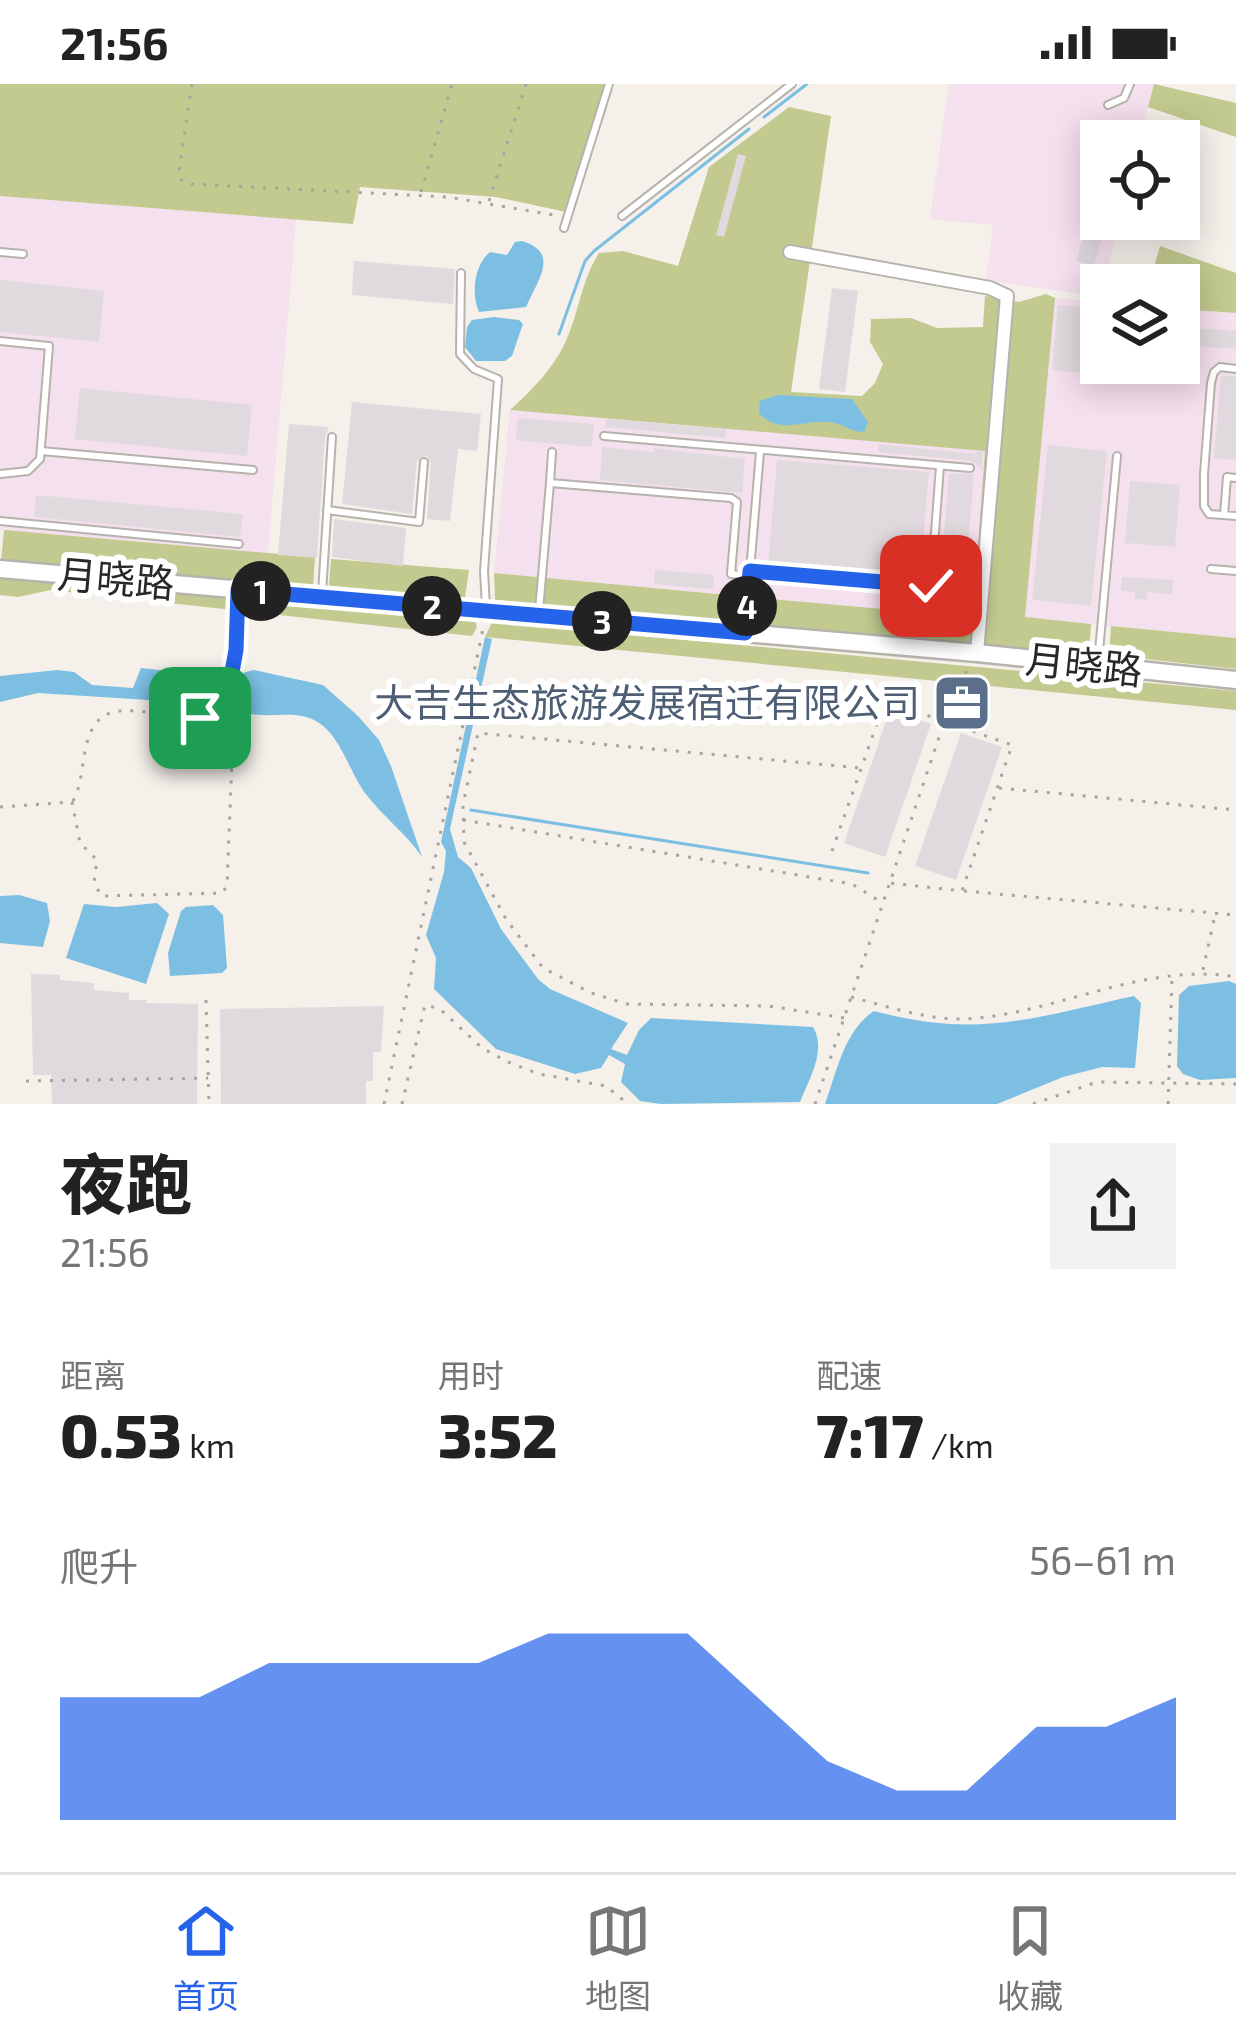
<!DOCTYPE html>
<html lang="zh">
<head>
<meta charset="utf-8">
<style>
  body { margin:0; font-family:"Exo 2","Noto Sans SC",sans-serif; background:#f2f2f2; color:#222; height:100vh; display:flex; flex-direction:column; font-size:45px; white-space:nowrap }
  * { box-sizing:border-box; margin:0 }
  p { font-size:39px; color:#767676 }
  .icon { flex:none; width:66px; height:66px; fill:none; stroke:currentColor; stroke-width:2; stroke-linecap:round; stroke-linejoin:round }
  .map { position:relative; height:1020px; overflow:hidden }
  .panel { display:flex; flex-direction:column; background:#fff; flex:1 }
  .panel>* { flex:none }
  .tools { position:absolute; left:1080px; top:36px; display:grid; gap:24px }
  .tools a { display:grid; place-items:center; width:120px; height:120px; border-radius:0px; background:#fff; box-shadow:0 6px 30px #0003; font-size:60px }
  .pin { position:absolute; display:grid; place-items:center; width:102px; height:102px; color:#fff; margin:-51px; border-radius:24px; box-shadow:0 6px 18px #0006 }
  .km { position:absolute; width:60px; height:60px; margin:-30px; border-radius:50%; background:#222; color:#fff; font-size:33px; line-height:60px; text-align:center }
  .round { display:grid; place-items:center; flex:none; width:126px; height:126px; border-radius:0px; background:#f2f2f2 }
  .headline { display:flex; align-items:center; justify-content:space-between; height:204px; padding:0 60px }
  h1 { font-size:66px; font-weight:800; line-height:90px }
  .metrics { display:grid; grid-template-columns:repeat(3,1fr); gap:18px; height:204px; padding:12px 60px }
  .metrics div { display:grid; align-content:center }
  .metrics b { font-size:60px; font-weight:800 }
  .metrics small { font-size:33px; font-weight:400 }
  .metrics p { font-size:33px }
  .chart { height:336px; padding:24px 60px }
  .chart p { display:flex; justify-content:space-between }
  .chart svg { width:100%; height:216px; margin-top:12px; fill:#2563eb; opacity:.7 }
  .status { display:flex; justify-content:space-between; align-items:center; height:84px; padding:0 60px; background:#fff; direction:ltr }
  .status svg { height:33px; fill:currentColor }
  .tabs { display:flex; justify-content:space-around; align-items:center; height:168px; border-top:3px solid #e0e0e0; background:#fff; font-size:33px; color:#767676 }
  .tabs a { display:grid; justify-items:center; gap:6px }
  .tabs .current { color:#2563eb }
  .map>svg:first-child { display:block }
  .industrial { fill:#f5e0ed }
  .green { fill:#c2ca8f }
  .water { fill:#7dbfe3 }
  .lines { fill:none; stroke-linecap:round; stroke-linejoin:round }
  .stream { stroke:#7dbfe3; stroke-width:3 }
  .building { fill:#e0dade }
  .lane-casing { stroke:#b6b2ac; stroke-width:10 }
  .street-casing { stroke:#b6b2ac; stroke-width:16 }
  .secondary-casing { stroke:#b6b2ac; stroke-width:21 }
  .path { stroke:#a7a49f; stroke-width:3; stroke-dasharray:3 9; stroke-linecap:butt }
  .lane { stroke:#fff; stroke-width:6 }
  .street { stroke:#fff; stroke-width:12 }
  .secondary { stroke:#fff; stroke-width:16 }
  .route-casing { stroke:#fff; stroke-width:24 }
  .route { stroke:#2563eb; stroke-width:15 }
  .labels { text-anchor:middle; stroke-width:12; stroke-linejoin:round; paint-order:stroke }
  .street-label { font-size:39px; fill:#2a2826; stroke:#fff }
  .service-label { font-size:39px; fill:#4e5e75; stroke:#fff; text-anchor:end }
</style>
</head>
<body>
<div class="status"><b>21:56</b><svg viewBox="0 0 49 12"><path d="M0 12V9h3v3zM5 12V6h3v6zM10 12V3h3v9zM15 12V0h3v12zM26 1h20v11H26zM47 4h2v5h-2z"/></svg></div>
<div class="map">
<svg width="1236" height="1020" viewBox="0 0 1236 1020">
  <rect width="100%" height="100%" fill="#f5f0ea"/>
  <path class="industrial" d="M949,0H1154L1139,57H1101V135H1120L1100,213L986,196L993,141L930,135Z
    M0,112L296,135L268,469L0,446Z
    M1055,214L1101,218V279H1179V225L1236,229V554L1025,534Z
    M510,326L986,366L973,534L494,489Z"/>
  <path class="green" d="M0,0H606L566,128L496,113L360,103L353,140L0,112Z
    M1154,0L1236,19V53L1148,23Z
    M789,23L831,32L791,308L862,312L875,299L883,280L870,258L871,235L911,234L937,244L983,243L985,212L1019,218L1046,210L1055,214L1025,533L1091,540L1089,572L756,542L759,514L973,533L985,367L510,326C531,307 553,285 565,259C579,229 581,197 599,169L623,167L678,182L709,83Z
    M1160,162L1236,189V229L1179,225V201H1149Z
    M4,446L315,473L313,504L1,478Z
    M331,475L469,486L465,514L329,502Z
    M494,489L738,512L736,540L495,516Z
    M0,494L474,534L477,543L472,552L51,506L18,513L0,511Z
    M492,538L1236,607V626L485,553Z
    M1111,542L1236,554V585L1109,571Z"/>
  <path class="water" d="M522,157C561,169 537,197 526,223L479,228C471,210 474,181 490,168L507,171L515,158Z
    M494,233L519,236L523,240L512,272L505,277H476L465,263L467,243L472,236Z
    M778,311L852,315L868,338L864,348C852,348 846,342 835,339C808,333 780,353 759,329L760,317Z
    M485,553L492,555L450,745L458,773L471,784L501,845L538,895L550,905L628,939L611,965L627,971L639,946L651,934L813,943C827,966 809,995 800,1018L661,1020L640,1017L621,998L625,980L609,971L601,984L575,990L496,965L434,905L436,874L426,851L444,788L446,767L441,758Z
    M141,584L176,588L179,597L222,602L221,613L201,610L164,617L38,609L0,618V592L57,586L74,588L92,601L133,604Z
    M254,586L323,601L358,632L379,656L391,682L422,773C406,749 382,732 365,709C348,686 339,644 309,634C288,627 264,635 242,628L236,605L242,589Z
    M19,811L47,819L50,837L43,863L0,859V812Z
    M157,819L169,830L146,900L66,874L84,820L116,823Z
    M213,821L223,831L227,884L222,889L170,892L168,869L181,827L186,823Z
    M1229,897L1236,900V994L1200,996L1183,990L1177,982L1179,911L1189,902Z
    M1134,912L1141,919L1135,984L1102,983L1063,993L997,1020H825C837,987 844,947 874,927C978,955 1033,934 1134,912Z"/>
  <g class="lines">
    <path class="stream" d="M764,33L807,0
      M559,250L585,177L594,167L749,45
      M471,726L868,789"/>
  </g>
  <path class="building" d="M738,70L746,72L724,153L716,151Z
    M1098,99L1101,135H1107L1094,182L1076,177Z
    M354,177L455,185L453,220L352,211Z
    M0,196L104,207L99,258L0,248Z
    M832,204L858,207L845,308L819,305Z
    M1058,221L1101,225V279H1179V232L1196,234L1195,244L1236,247V265L1193,262L1190,299L1052,286Z
    M1221,292H1236V376L1214,374Z
    M80,304L252,321L247,372L75,355Z
    M352,318L481,330L477,367L458,365L450,437L427,435L431,379L426,371L417,377L412,430L342,420Z
    M518,334L594,340L592,363L516,356Z
    M606,335L726,345L725,354L605,343Z
    M289,340L329,343L325,353L317,474L278,471Z
    M879,360L976,370L977,366L983,367L982,385L971,377L878,368Z
    M1048,361L1107,367L1091,522L1032,516Z
    M602,363L654,368V364L745,375L742,409L600,396Z
    M777,376L929,388L920,494L768,481Z
    M949,390H974L964,510L939,508Z
    M1130,397L1180,401L1175,463L1125,459Z
    M36,411L243,430L240,453L34,433Z
    M334,435L406,444L403,482L332,473Z
    M655,486L714,491L713,505L654,500Z
    M1122,493L1173,496L1172,510L1147,508V516L1135,515V508L1121,507Z
    M890,626L931,640L885,773L844,759Z
    M961,649L1002,663L956,796L915,782Z
    M31,890L60,891V896L94,899V906L129,909V916H146V919L198,920L197,1020H52L51,991H33Z
    M384,922L381,968H373V997H366V1020H221L220,925Z"/>
  <g class="lines">
    <g class="lane-casing">
      <path id="lane" d="M1108,21L1124,14L1130,0
        M622,132L792,0
        M564,144L609,0
        M0,168L23,170
        M461,189L460,270L474,285L498,295L484,487L486,523
        M0,257L49,262L40,375L28,387L0,390
        M1236,285L1220,283L1214,288L1211,299L1204,390V422L1209,430L1236,432
        M604,352L970,384
        M41,367L253,386
        M552,368L550,399L731,414L737,418L731,490L750,492
        M327,426L419,438L424,378
        M1224,431L1227,393L1236,394
        M0,437L239,460
        M1211,485L1236,487
        M750,487L931,502L940,382
        M322,509L332,353
        M539,527L550,399
        M745,546L760,368
        M1098,578L1117,372"/>
    </g>
    <g class="street-casing">
      <path id="street" d="M790,168L990,204L1007,212L977,569"/>
    </g>
    <g class="secondary-casing">
      <path id="secondary" d="M0,485L977,569L1236,596"/>
    </g>
    <path class="path" d="M192,0L179,87L181,96L192,100L448,113L560,132
      M421,108L452,0
      M489,117L526,0
      M999,704L1236,726
      M73,717C86,694 80,656 98,637C122,609 192,649 225,626
      M0,723L72,718L80,759L97,776L94,798L101,812L222,809L227,802L232,675L225,620L235,567L238,519
      M463,736L852,800L881,818
      M832,767L885,617L1012,661L962,807L890,799
      M964,807L1236,831
      M1203,886L1215,831
      M851,913C893,924 936,939 979,934C1065,925 1149,878 1236,893
      M206,916L209,1020
      M844,934L769,922L627,920L591,909L543,884L506,835L464,758L463,721L478,649L861,684
      M26,997L208,994
      M384,1020L484,540
      M402,1020L425,921L440,925L482,964L508,978L539,990L606,1002L628,1020
      M815,1020L953,612L970,581
      M1033,1020L1097,998L1236,1000
      M1168,1020L1172,894"/>
    <use href="#lane" class="lane"/>
    <use href="#street" class="street"/>
    <use href="#secondary" class="secondary"/>
  </g>
  <g class="lines">
    <g class="route-casing">
      <path id="route" d="M200,634L225,626L236,566L238,506L745,549L750,487L931,502"/>
    </g>
    <use href="#route" class="route"/>
  </g>
  <defs>
    <g id="office-square" transform="scale(3)"><rect x="-9" y="-9" width="18" height="18" rx="4" fill="#5c6f8a" stroke="#fff"/><path d="M-6-3h4V-5.5h4V-3h4V5H-6ZM-1-4.5V-3h2v-1.5ZM-6 0V1H6V0Z" fill="#fff"/></g>
  </defs>
  <g fill-rule="evenodd">
    <use href="#office-square" x="962" y="619"/>
  </g>
  <g class="labels">
    <g class="street-label">
      <text transform="translate(116 495) rotate(5)" y="14">月晓路</text>
      <text transform="translate(1084 581) rotate(6)" y="14">月晓路</text>
    </g>
    <g class="service-label">
      <text x="920" y="633">大吉生态旅游发展宿迁有限公司</text>
    </g>
  </g>
</svg>
<div class="tools">
<a><svg class="icon" aria-label="locate" viewBox="0 0 24 24"><circle cx="12" cy="12" r="6"/><path d="M12 2v4M12 18v4M2 12h4M18 12h4"/></svg></a>
<a><svg class="icon" aria-label="layers" viewBox="0 0 24 24"><path d="M12 4l9 5-9 5-9-5zM3 14l9 5 9-5"/></svg></a>
</div>
<div class="pin" style="left:200px;top:634px;background:#1e9e55"><svg class="icon" aria-label="arrive" viewBox="0 0 24 24"><path d="M6 21V4h12l-3 4 3 4H6"/></svg></div>
<div class="pin" style="left:931px;top:502px;background:#d93025"><svg class="icon" aria-label="check" viewBox="0 0 24 24"><path d="M5 12l5 5 9-10"/></svg></div>
<b class="km" style="left:261px;top:507px">1</b>
<b class="km" style="left:432px;top:522px">2</b>
<b class="km" style="left:602px;top:537px">3</b>
<b class="km" style="left:747px;top:522px">4</b>
</div>
<section class="panel">
<div class="headline"><div><h1>夜跑</h1><p>21:56</p></div><a class="round"><svg class="icon" aria-label="share" viewBox="0 0 24 24"><path d="M12 15V3M7 8l5-5 5 5M5 13v7h14v-7"/></svg></a></div>
<div class="metrics">
<div><p>距离</p><b>0.53<small> km</small></b></div>
<div><p>用时</p><b>3:52</b></div>
<div><p>配速</p><b>7:17<small> /km</small></b></div>
</div>
<div class="chart"><p><span>爬升</span>56–61 m</p>
<svg viewBox="0 0 160 44" preserveAspectRatio="none"><path d="M0 44V19L10 19L20 19L30 12L40 12L50 12L60 12L70 6L80 6L90 6L100 19L110 32L120 38L130 38L140 25L150 25L160 19V44z"/></svg>
</div>
</section>
<nav class="tabs">
<a class="current"><svg class="icon" aria-label="home" viewBox="0 0 24 24"><path d="M3 11l9-7 9 7M6 9v11h12V9"/></svg>首页</a>
<a><svg class="icon" aria-label="map" viewBox="0 0 24 24"><path d="M3 6l6-2 6 2 6-2v14l-6 2-6-2-6 2zM9 4v14M15 6v14"/></svg>地图</a>
<a><svg class="icon" aria-label="saved" viewBox="0 0 24 24"><path d="M7 4h10v16l-5-4-5 4z"/></svg>收藏</a>
</nav>
</body>
</html>
